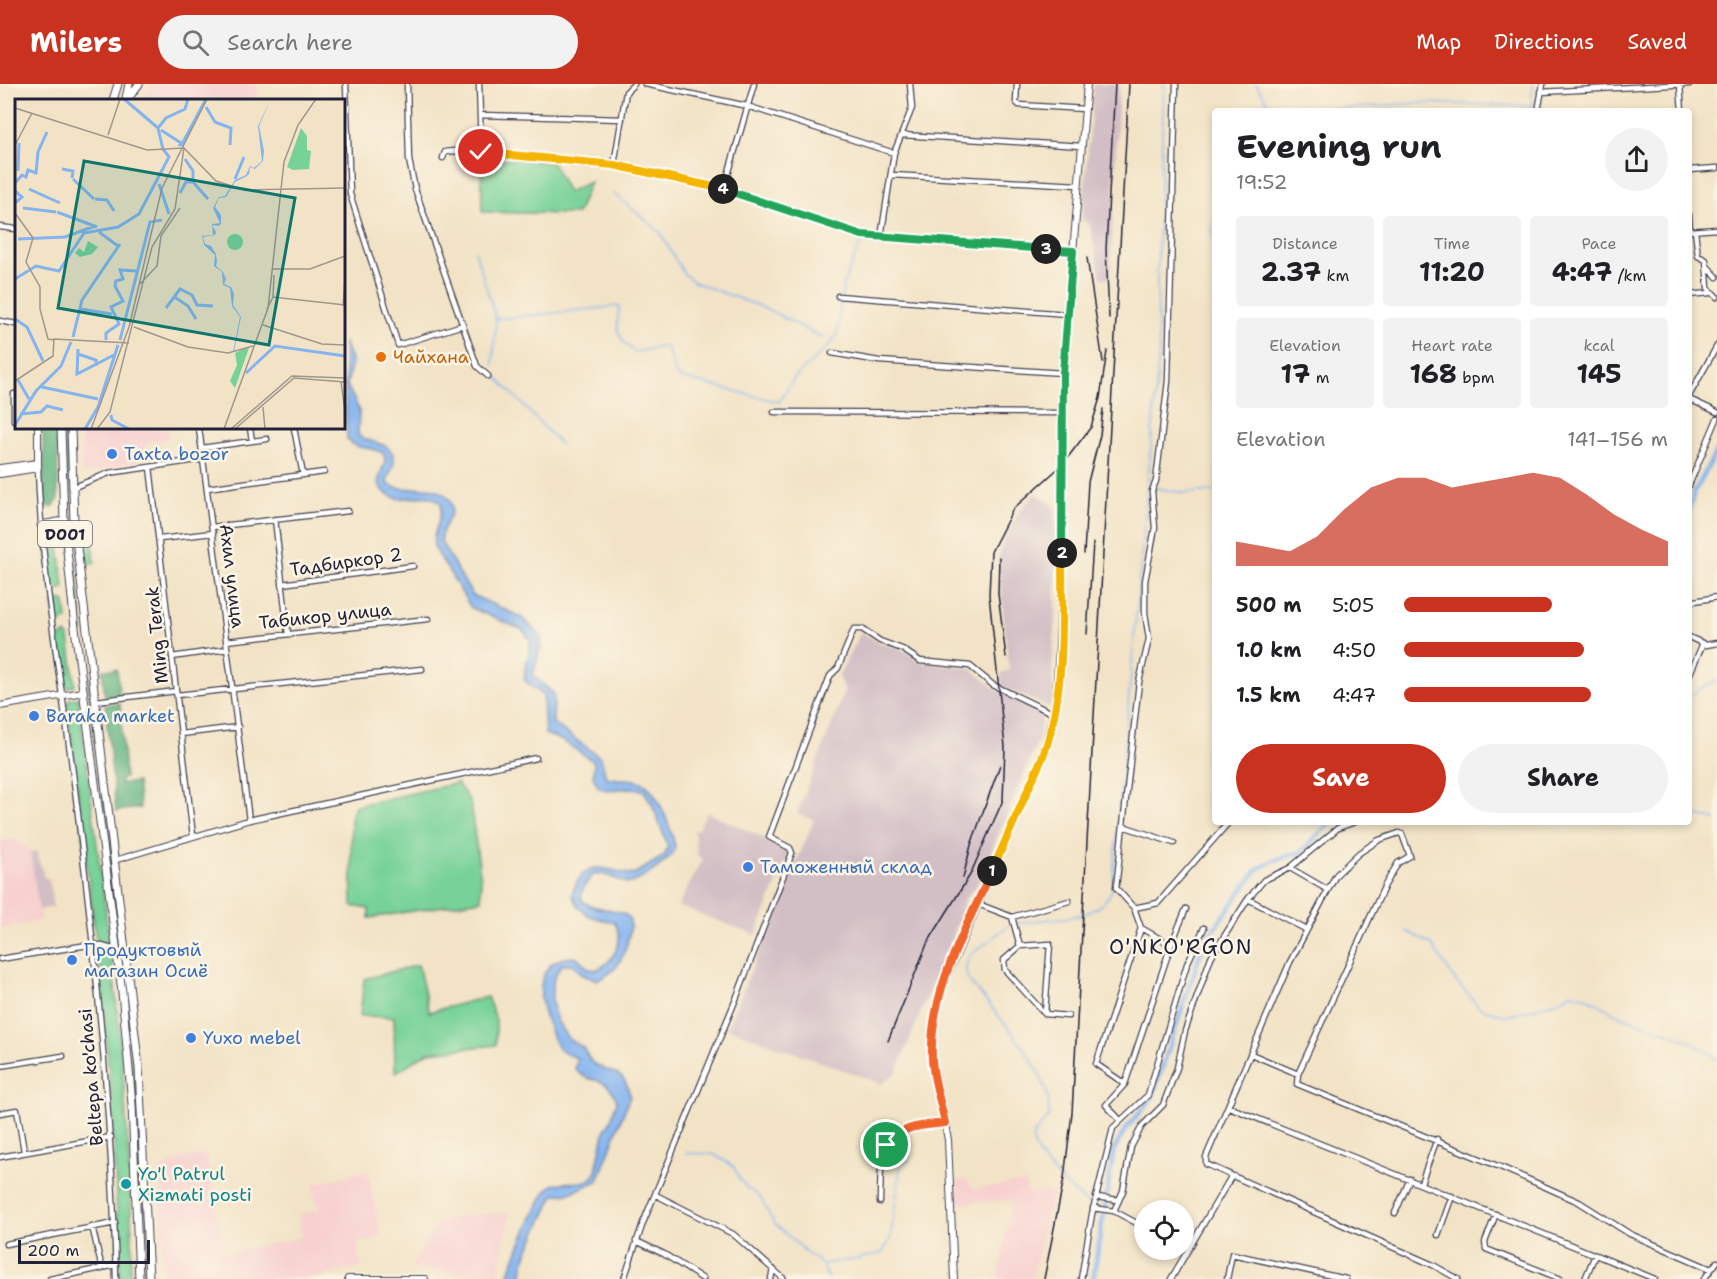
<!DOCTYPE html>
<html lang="en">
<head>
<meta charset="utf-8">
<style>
  body { margin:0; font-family:"Shantell Sans",sans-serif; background:#f2f2f2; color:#202124; height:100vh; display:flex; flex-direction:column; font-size:22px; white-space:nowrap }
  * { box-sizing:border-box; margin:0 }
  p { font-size:20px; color:#757577 }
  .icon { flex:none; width:33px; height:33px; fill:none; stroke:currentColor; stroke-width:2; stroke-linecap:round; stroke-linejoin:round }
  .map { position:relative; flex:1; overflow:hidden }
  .drawer { position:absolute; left:1212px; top:24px; width:480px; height:717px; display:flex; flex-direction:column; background:#fff; border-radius:6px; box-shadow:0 3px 9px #0003 }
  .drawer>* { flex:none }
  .fabs { position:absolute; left:1134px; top:1116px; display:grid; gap:12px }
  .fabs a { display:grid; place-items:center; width:60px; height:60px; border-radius:50%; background:#fff; box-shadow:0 3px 9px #0003; font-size:30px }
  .scale { position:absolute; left:18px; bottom:15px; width:132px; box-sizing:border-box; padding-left:6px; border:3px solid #22223b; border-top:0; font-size:16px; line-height:21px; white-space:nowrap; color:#22223b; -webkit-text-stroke:4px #fcf5e5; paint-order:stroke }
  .pin { position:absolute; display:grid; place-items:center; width:51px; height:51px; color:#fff; margin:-26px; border:3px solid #fff; border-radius:50%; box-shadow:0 2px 6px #0007 }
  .km { position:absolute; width:30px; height:30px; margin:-15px; border-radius:50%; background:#222; color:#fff; font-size:16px; line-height:30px; text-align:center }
  .round { display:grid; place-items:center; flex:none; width:63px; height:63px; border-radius:32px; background:#f2f2f2 }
  .summary { display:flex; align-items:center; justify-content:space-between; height:102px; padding:0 24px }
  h1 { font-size:33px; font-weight:700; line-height:45px }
  .metrics { display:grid; grid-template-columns:repeat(3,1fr); gap:9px; height:102px; padding:6px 24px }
  .metrics div { display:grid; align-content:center; border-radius:6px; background:#f2f2f2; text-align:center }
  .metrics b { font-size:26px; font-weight:700 }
  .metrics small { font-size:16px; font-weight:400 }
  .metrics p { font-size:16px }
  .chart { height:168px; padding:12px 24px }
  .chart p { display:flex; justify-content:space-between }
  .chart svg { width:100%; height:108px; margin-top:6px; fill:#c8321e; opacity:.7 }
  .button { display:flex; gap:12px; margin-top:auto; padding:12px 24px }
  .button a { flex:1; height:69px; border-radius:36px; background:#c8321e; color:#fff; font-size:24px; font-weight:700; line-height:69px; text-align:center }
  .button a+a { background:#f2f2f2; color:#202124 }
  ul { padding:0 24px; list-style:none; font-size:20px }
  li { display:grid; grid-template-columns:96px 72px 1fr; align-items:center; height:45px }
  li i { height:15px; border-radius:8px; background:#c8321e }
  header { display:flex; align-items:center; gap:36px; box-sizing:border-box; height:84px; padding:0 30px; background:#c8321e; color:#fff }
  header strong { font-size:28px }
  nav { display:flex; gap:33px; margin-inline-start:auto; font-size:21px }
  .search { width:420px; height:54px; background:#f2f2f2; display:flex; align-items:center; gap:15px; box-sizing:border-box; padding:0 21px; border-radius:33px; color:#757577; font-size:22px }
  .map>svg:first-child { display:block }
  .built { fill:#f7d0cf }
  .industrial { fill:#d2bec5 }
  .green { fill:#77d298; stroke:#4c7a6a; stroke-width:1.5 }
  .forest { fill:#61b480; stroke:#426b5e; stroke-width:1.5 }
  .water { fill:#83b4ef; stroke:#526b95; stroke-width:1.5 }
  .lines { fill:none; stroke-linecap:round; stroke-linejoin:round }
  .stream { stroke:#83b4ef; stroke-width:1.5 }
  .canal { stroke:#83b4ef; stroke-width:4.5 }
  .minor-casing { stroke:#413f50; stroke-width:7 }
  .major-casing { stroke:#413f50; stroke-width:8 }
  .highway-casing { stroke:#413f50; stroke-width:9 }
  .minor { stroke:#fff; stroke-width:4.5 }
  .major { stroke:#fff; stroke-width:6 }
  .highway { stroke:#fff; stroke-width:7 }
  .rail { stroke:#22223b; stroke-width:1.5 }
  .split-1-casing { stroke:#fff; stroke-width:12 }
  .split-2-casing { stroke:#fff; stroke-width:12 }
  .split-3-casing { stroke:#fff; stroke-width:12 }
  .split-4-casing { stroke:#fff; stroke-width:12 }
  .split-5-casing { stroke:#fff; stroke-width:12 }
  .split-1 { stroke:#f0652b; stroke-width:8 }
  .split-2 { stroke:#f5b400; stroke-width:8 }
  .split-3 { stroke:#22a559; stroke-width:8 }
  .split-4 { stroke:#22a559; stroke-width:8 }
  .split-5 { stroke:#f5b400; stroke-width:8 }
  .food-dot { fill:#e8710a; stroke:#fcf5e5; stroke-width:2 }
  .shop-dot { fill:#3f7fe0; stroke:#fcf5e5; stroke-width:2 }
  .culture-dot { fill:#0f9aa8; stroke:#fcf5e5; stroke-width:2 }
  .labels { text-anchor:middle; stroke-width:5; stroke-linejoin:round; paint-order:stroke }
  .shield { fill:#fcf5e5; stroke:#63616e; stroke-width:1.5 }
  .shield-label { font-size:16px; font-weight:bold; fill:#22223b }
  .food-label { font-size:18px; fill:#c56008; stroke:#fcf5e5; text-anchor:start }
  .shop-label { font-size:18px; fill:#366cbe; stroke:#fcf5e5; text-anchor:start }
  .street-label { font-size:18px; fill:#22223b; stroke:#fcf5e5 }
  .culture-label { font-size:18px; fill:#0d838f; stroke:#fcf5e5; text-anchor:start }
  .quarter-label { font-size:21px; letter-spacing:1.5px; fill:#22223b; stroke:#fcf5e5 }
  .inset-river { fill:none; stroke:#83b4ef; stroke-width:3 }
  .inset-road { fill:none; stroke:#9f968e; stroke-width:1.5 }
  .view { fill:#0f766e; fill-opacity:0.15; stroke:#0f766e; stroke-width:3 }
  .inset-edge { fill:none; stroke:#22223b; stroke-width:3 }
</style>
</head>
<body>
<header>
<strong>Milers</strong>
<div class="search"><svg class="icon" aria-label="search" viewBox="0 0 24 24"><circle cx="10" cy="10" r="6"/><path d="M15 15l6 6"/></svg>Search here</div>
<nav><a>Map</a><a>Directions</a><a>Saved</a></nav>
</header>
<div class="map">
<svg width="1717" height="1195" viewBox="0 0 1717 1195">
  <rect width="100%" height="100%" fill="#fcf5e5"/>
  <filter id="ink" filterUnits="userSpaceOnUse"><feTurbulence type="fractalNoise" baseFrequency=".0167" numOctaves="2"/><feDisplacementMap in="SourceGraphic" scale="12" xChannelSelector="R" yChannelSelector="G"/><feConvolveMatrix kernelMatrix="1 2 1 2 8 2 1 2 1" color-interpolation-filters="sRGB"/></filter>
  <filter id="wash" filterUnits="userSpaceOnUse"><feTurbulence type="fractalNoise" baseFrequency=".008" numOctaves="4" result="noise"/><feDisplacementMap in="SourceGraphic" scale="24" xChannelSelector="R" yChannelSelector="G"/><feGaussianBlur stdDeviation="1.35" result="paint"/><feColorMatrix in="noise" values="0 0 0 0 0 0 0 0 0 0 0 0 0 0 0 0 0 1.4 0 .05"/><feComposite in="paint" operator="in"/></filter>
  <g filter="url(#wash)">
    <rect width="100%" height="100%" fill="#f2e3c6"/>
    <path class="built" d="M151,0H257L258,16H142Z
      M81,344H168L169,354L147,358L141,379L82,390Z
      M15,755L30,767L41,836L0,845V757Z
      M206,1070L225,1170L301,1153L298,1130L319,1127L312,1100L368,1087L381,1153L357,1160L362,1184L307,1195H163L159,1085L181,1075Z
      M967,1095L973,1105L1025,1098L1028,1109L1053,1108L1032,1195H998L1012,1116L957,1120V1096Z
      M510,1129L498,1192L410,1184L437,1138L470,1131Z"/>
    <path class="industrial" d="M1094,0H1119L1110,194H1101L1090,141L1082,136Z
      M1036,409L1055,423L1056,533L1051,599L1054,603L1051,624L1002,603L1001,589L1009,586L998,477L1003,458L1020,427Z
      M861,548L878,558L902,565L919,577L970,584L994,604L1043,626L1039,654L976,803L966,813L937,902L932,901L896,989L882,1000L727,944L814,736L797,730L845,606L838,593Z
      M707,728L790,766L756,851L678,822L703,775L697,771L694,746H698Z
      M37,767L44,793L49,796L53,823L39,826L30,768Z"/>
    <path class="green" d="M521,75L553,80L568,108L590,98L577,130L482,128L481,76Z
      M64,344H67L71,440L83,548H81L68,440Z
      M91,448L95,479L85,481L80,450Z
      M54,449L58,452L64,504L54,507L51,502L45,452Z
      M60,516L65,518L67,536L58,540L53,519Z
      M66,550L69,553L75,601L68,604L65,602L58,554Z
      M86,571L102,699L100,700L84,572Z
      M78,614L110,861L96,856L67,619L70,615Z
      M457,699L470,717L481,796V816L369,834V825L352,822L351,733L355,722Z
      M101,712H104L130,925H127Z
      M98,868L111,870C123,966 129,1062 132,1158C132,1171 130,1183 130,1195H120L112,1020Z
      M418,881L429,928L487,913L496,936V961L428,968L395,989L394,933L360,932L364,895Z
      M129,938H131L138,1013L145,1195Z"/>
    <path class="forest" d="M43,344H57L58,416L53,423L44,422Z
      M117,585L120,612L105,613L102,586Z
      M120,619L125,694L121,695V700L137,698L140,724L116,727L105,621Z"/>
    <path class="water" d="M344,258L352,277L347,301L359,326L358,351C370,361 393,356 394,376C394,384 388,391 387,399C405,412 428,396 445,411C464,428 438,441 441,458L472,511L521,533L541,552V561L533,591L554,610L553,639L601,674L606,693C617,696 628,694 639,697C657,702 671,745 675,762C676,773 640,798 630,799C617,799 607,787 593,791C555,833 620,819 629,834C634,843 624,871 619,879C614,888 606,892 597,896L583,891L572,880L562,881C544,902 552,934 568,954C572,959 580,960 584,965C587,970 589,977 594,980C612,991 625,985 630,1012L598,1097L570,1109L554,1111L526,1171L521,1195H507C512,1180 540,1109 551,1102C565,1094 583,1104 595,1091L605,1045L610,1039L617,1017C607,988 590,1003 575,985L577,974C571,972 565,970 560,966C553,960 552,949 548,941C536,911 535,872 577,873L588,884L595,886C614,879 626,856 614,838C593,834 581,833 572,811C584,771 604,786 633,791L664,772L668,762L652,720L644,707C629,699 614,710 599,704L593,693L594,678L563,657L545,650L543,611L525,597C522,582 532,571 530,556L523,546L471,524L434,463C431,446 444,435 441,419C422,400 394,432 378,398L385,377L384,370C372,361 358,368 347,355Z"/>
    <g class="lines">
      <path class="stream" d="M1256,0L1273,27
        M1317,27L1415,19L1531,22
        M1531,27L1533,0
        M613,109L659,147L684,190L694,198L767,225L823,254
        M1215,136L1211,150L1215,157
        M475,167L496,235L493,280
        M496,235L620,222C615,243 616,255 635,268L666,262L677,293L779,318L795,293L829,262L837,251L843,200L863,154
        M493,289L561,361
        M1148,403L1185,409L1215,407
        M1689,612L1717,596
        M1689,730L1717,736
        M1017,840C1049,831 1095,842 1112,806L1159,270L1157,195L1164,0
        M1008,842L969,872C966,879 965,888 968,895C971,901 978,907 983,913C1006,942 1054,992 1049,1032L1033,1051C1029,1072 1072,1106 1088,1120
        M1406,847L1431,860L1455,896L1480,924L1508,932L1558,917L1571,909L1588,913
        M1589,914C1598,919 1607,926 1617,930C1653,947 1686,948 1717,976
        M686,1069L713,1070L734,1083L739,1094L747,1104L760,1113L774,1139L808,1170L822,1180L858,1175L882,1169L890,1156L901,1080L910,1076
        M822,1180L828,1195"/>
      <path class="canal" d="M1689,426L1694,409L1717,366
        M1093,1195L1114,1066L1126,1045L1152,1014L1204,859L1257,786L1272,777L1301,768L1331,738"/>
    </g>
  </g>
  <g filter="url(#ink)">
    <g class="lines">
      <g class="minor-casing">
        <path id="minor" d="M346,0L350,110L398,261L463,241
          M407,0L409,76L415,105L477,282L488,292
          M479,0L481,68
          M645,0L747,22L894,69
          M1017,0L1016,18L1019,21L1085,25
          M1680,1L1682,27
          M1541,8L1689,0
          M1538,27L1543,0
          M480,31L622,35
          M902,51L1082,62
          M443,74L445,68L455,67L614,81L724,105L862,151L1073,167
          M614,81L626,8L634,0
          M1689,86L1717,84
          M891,91L1078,101
          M724,105L754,0
          M1689,131L1690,147
          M0,143L16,145
          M1689,147L1717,145
          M1695,147L1698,172L1706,176L1708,204L1717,213
          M881,153L894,69L912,24L910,0
          M1708,183L1717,193
          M1689,211L1710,209
          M838,212L1067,230
          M0,237L16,240
          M832,269L879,277L1063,289
          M14,310V336
          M1689,312L1717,262
          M1689,315L1717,328
          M774,328L1062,329
          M199,344L249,736
          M250,344L252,357
          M294,344L303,391
          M202,364L267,355
          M150,383L193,752
          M38,384C41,486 60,589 73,690C94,858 112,1026 116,1195
          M1689,401L1717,335
          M72,404L109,389L204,375
          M207,404L324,388
          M275,435L288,550
          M212,443L348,427
          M160,455L213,449
          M282,500L413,482
          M1689,518L1717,513
          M1689,553L1706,561L1717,559
          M226,557L428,535
          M172,573L227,565
          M1689,592L1703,559
          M177,611L422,585
          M96,617L176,607
          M181,650L238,643
          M1123,742L1174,759
          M116,776L249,736L536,674
          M1290,784L1328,806
          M1248,815L1307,846
          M978,820L1012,833L1069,817
          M1134,824L1158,819L1229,738
          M1012,833L1020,862L1004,876L1005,886L1045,930L1068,932
          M1141,844L1171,861
          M1020,862L1050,860L1045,929
          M0,875L94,860L116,866
          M1251,970L1298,990
          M0,982L63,972
          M1125,1000L1096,980L1141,844L1134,824L1116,804L1139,598L1149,555L1145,529V497L1155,444L1152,407L1156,397L1168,297L1176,0
          M1229,1023L1655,1195
          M0,1029L17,1026L24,1067
          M1120,1036L1106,1021L1125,1000L1171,861L1186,825
          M0,1073L111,1053
          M1421,1099L1437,1055
          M656,1111L733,1150L784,1195
          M1096,1113L1119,1116
          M880,1118C881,1056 880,1048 945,1039
          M1093,1124L1114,1127
          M1395,1129L1410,1095
          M1496,1130L1485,1158L1486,1165L1561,1195
          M92,1142L102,1185
          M1144,1143L1114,1127L1123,1107L1131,1063L1142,1042L1163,1021L1177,984L1185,947L1211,873L1248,815L1264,796L1290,784L1338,744L1355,738
          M1438,1151L1452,1112
          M636,1157L664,1170L703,1195
          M6,1160L115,1139
          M50,1195L116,1181
          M624,1195L643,1139L736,915L792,769L790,764L769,753L830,592L838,584L854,545H862L880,557L902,565L920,577L970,582L993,601L1054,630
          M771,1195L773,1185
          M1081,1195L1092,1130L1113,1044L1148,1011L1187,880L1204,844
          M1171,1195L1231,1093
          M1227,1195L1232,1170L1346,1195
          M1458,1195L1433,1181L1206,1080V1073L1290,878L1336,791L1359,769L1379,756L1399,749L1402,750L1410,772L1398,779L1385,801L1298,990L1297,1000L1505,1085L1579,1118L1630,1150L1711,1185
          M1585,1195L1595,1171
          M1704,1195L1717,1178"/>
      </g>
      <g class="major-casing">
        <path id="major" d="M0,384L38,379
          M0,390L38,384V344
          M0,622L83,608
          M348,1195H425
          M954,1195L948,1056L932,974L933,947L940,908L1043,672L1056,617L1062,507L1063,289L1087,0"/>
      </g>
      <g class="highway-casing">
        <path id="highway" d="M126,14L129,0
          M113,16L118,0
          M127,16L139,0
          M61,344L64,437L75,544L122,908L132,1020L139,1195
          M71,344L74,438L139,984L149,1195
          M41,441L64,437"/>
      </g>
      <use href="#minor" class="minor"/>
      <use href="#major" class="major"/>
      <use href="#highway" class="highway"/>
      <path class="rail" d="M1087,174L1103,278
        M1109,234L1106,165L1115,0
        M1084,470L1088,398L1100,351L1103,325
        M999,473L998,510L1006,573
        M1087,550L1093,459
        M963,794L971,761L1000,681
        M888,957L927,860L970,791L1003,716L1005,663L989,511L991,468L1013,425L1062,381L1091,343L1100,314L1107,267
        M1044,1195L1064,1094L1072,1029L1129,0"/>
    </g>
  </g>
  <g class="lines" filter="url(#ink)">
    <g class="split-1-casing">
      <path id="split-1" d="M886,1061C903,1041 920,1042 945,1039C941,1018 933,997 932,975C929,908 965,846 992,787"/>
    </g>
    <g class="split-2-casing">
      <path id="split-2" d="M992,787L1043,672C1066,609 1062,535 1062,469"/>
    </g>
    <g class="split-3-casing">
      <path id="split-3" d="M1046,165L1073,167L1063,289L1062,469"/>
    </g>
    <g class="split-4-casing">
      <path id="split-4" d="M723,105L862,151L1046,165"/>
    </g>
    <g class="split-5-casing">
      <path id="split-5" d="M481,68L614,81L723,105"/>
    </g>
    <use href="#split-1" class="split-1"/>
    <use href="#split-2" class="split-2"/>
    <use href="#split-3" class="split-3"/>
    <use href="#split-4" class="split-4"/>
    <use href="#split-5" class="split-5"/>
  </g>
  <circle class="food-dot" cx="381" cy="273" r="6"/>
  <g class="shop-dot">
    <circle cx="112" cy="370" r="6"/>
    <circle cx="34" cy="632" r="6"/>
    <circle cx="748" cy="783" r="6"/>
    <circle cx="72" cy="876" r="6"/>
    <circle cx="191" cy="954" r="6"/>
  </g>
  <circle class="culture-dot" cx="126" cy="1100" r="6"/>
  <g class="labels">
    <rect class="shield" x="38" y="437" width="54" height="26" rx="4.5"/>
    <g class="shield-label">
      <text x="65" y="456">D001</text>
    </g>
    <g class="food-label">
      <text x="393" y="279">Чайхана</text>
    </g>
    <g class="shop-label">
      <text x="124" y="376">Taxta bozor</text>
      <text x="46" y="638">Baraka market</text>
      <text x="760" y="789">Таможенный склад</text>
      <text x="84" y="872">Продуктовый<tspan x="84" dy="21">магазин Осиё</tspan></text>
      <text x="203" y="960">Yuxo mebel</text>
    </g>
    <g class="street-label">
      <text transform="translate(346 478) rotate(-8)" y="6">Тадбиркор 2</text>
      <text transform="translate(232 492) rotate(83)" y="6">Ахил улица</text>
      <text transform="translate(325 532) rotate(-6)" y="6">Табикор улица</text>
      <text transform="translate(157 551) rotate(-96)" y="6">Ming Terak</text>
      <text transform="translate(91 993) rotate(-95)" y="6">Beltepa ko'chasi</text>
    </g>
    <g class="culture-label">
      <text x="138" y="1096">Yo'l Patrul<tspan x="138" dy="21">Xizmati posti</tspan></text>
    </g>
    <g class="quarter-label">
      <text x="1181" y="870">O'NKO'RGON</text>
    </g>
  </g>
  <g transform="translate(15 15)">
    <rect width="330" height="330" fill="#f2e3c6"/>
    <path d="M286,29L292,37V51L296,52L294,70L278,71L272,68ZM212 143a8 8 0 1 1 16 0a8 8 0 1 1-16 0ZM73,142L83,148L77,155L65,158L60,154L64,149L69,153ZM232,248L234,249L220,289L215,282L222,266L220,254Z" fill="#77d298"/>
    <path d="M256,0L244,27L249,52L248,62L240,70L235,68L234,75L232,77L220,83L211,98L204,99L200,108L206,116V125L204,127L197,126L201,133L200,136L188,138L190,145L196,147L201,155L202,163L201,167L208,173L211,180L209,185L216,188L219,195L218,206L226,218L219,253H218L225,218L217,207L215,189L208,186L207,173L199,167L200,156L189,146L187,137L198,136L197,125L205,124L198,109L204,98L210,97L220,81L231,76L235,67L239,69L247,62L243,27Z" fill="#83b4ef"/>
    <path class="inset-river" d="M109,0L143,29M191,8L200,23L216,29L215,46M146,31L166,44L164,47M166,47L191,0M170,60L178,72V82M47,70L58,72L57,79M3,72L4,44M58,80L79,100M220,80L229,58M0,84L7,76L11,78L13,71L21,74L23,53L32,33M144,85L154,115M14,90L45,104M0,92L7,98L0,104M165,94L171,83H178L193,100M80,100L92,101L99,112M8,109L41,113M42,113L82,128M84,133L103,147M3,140L50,138L80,127M0,180L21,167L44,172L69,134L103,128L124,115L154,58L148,50L143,29L151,19L170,10L173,0M158,197L173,207L181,220M151,209L165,190L177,196L182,206L198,207M66,210L97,215M0,220L12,228L28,262M58,238L67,201L105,145M91,241V234L104,225L96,208L108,202L100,187L101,182L108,180L105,171L121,172M105,241L135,123L147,121M63,250L62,275L99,256M63,255L81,261V267M231,274L260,247L330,257M3,281L14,300M27,288L83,300M5,315L26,313L32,307L48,311M96,316L97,321L114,330M0,326L21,292L46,267L56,243M70,330L83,308L103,246"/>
    <path class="inset-road" d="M0,9L132,51L169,49L201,82L230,91L330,89M93,36L105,0M0,46L17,14M0,114L18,139L11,163L25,188V210L33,240L39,241M257,170H295L330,157M125,185L142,167L146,137L165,109M258,198L259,176M328,207L330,180M252,210L258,198L330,206M248,226L307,245L330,246M119,228L173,248L213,254L238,247M0,282L38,257L39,240L114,244M326,283L330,312M248,308L250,330M76,330L114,228L147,89L192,0M82,330L95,313L137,148L160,110L169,49M209,330L253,209L269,63L283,26L301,0M216,330L277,277L330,279M220,330L279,279L330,283"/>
    <path class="view" d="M69,62L280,99L254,246L43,209Z"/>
    <rect width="330" height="330" class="inset-edge"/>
  </g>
</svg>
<div class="fabs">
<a><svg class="icon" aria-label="locate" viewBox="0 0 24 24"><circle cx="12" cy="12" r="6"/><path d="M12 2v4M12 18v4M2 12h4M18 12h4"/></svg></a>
</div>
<div class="scale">200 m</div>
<div class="pin" style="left:886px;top:1061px;background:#1e9e55"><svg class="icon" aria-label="arrive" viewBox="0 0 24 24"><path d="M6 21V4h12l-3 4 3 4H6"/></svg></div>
<div class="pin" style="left:481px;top:68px;background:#d93025"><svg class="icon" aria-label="check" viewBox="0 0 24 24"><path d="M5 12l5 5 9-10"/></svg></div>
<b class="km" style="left:992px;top:787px">1</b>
<b class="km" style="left:1062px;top:469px">2</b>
<b class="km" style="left:1046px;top:165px">3</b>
<b class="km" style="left:723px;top:105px">4</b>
<section class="drawer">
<div class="summary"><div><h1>Evening run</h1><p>19:52</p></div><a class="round"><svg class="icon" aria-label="share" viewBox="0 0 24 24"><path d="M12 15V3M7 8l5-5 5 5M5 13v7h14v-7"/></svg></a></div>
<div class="metrics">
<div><p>Distance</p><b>2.37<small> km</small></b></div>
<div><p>Time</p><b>11:20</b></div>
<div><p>Pace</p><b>4:47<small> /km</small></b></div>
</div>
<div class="metrics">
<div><p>Elevation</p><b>17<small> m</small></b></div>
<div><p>Heart rate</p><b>168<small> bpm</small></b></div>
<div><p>kcal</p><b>145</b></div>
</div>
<div class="chart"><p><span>Elevation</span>141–156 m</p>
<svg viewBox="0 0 160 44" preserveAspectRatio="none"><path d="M0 44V34L10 36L20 38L30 32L40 21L50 12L60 8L70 8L80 12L90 10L100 8L110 6L120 8L130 15L140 23L150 29L160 34V44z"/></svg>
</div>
<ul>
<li><b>500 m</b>5:05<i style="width:56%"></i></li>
<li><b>1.0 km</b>4:50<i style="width:68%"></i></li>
<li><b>1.5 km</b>4:47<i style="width:71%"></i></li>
</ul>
<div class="button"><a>Save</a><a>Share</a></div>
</section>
</div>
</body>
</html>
